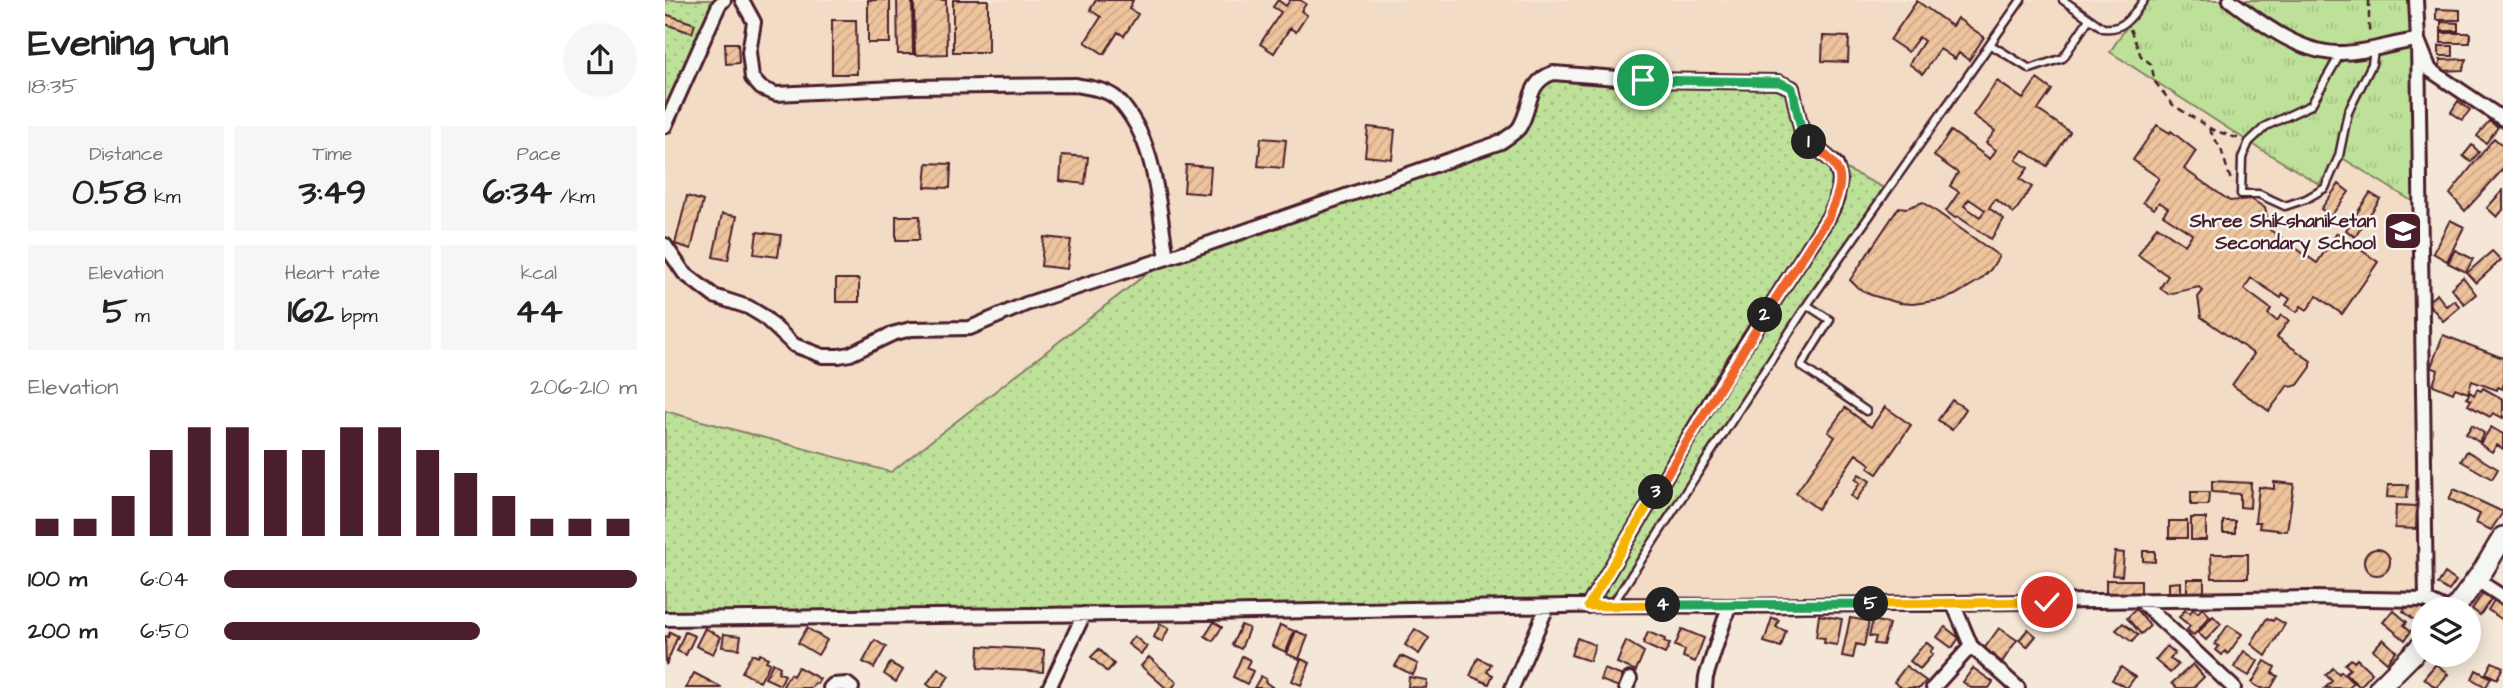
<!DOCTYPE html>
<html lang="en">
<head>
<meta charset="utf-8">
<style>
  body { margin:0; font-family:"Architects Daughter",sans-serif; background:#f6f6f6; color:#222; height:100vh; display:flex; flex-direction:column; font-size:26px; white-space:nowrap }
  * { box-sizing:border-box; margin:0 }
  p { font-size:23px; color:#767676 }
  .icon { flex:none; width:38px; height:38px; fill:none; stroke:currentColor; stroke-width:2; stroke-linecap:round; stroke-linejoin:round }
  .map { position:relative; flex:1; overflow:hidden }
  .drawer { display:flex; flex-direction:column; background:#fff; width:665px }
  .drawer>* { flex:none }
  .tools { position:absolute; left:1746px; top:597px; display:grid; gap:14px }
  .tools a { display:grid; place-items:center; width:70px; height:70px; border-radius:50%; background:#fff; box-shadow:0 4px 18px #0003; font-size:35px }
  .pin { position:absolute; display:grid; place-items:center; width:60px; height:60px; color:#fff; margin:-30px; border:4px solid #fff; border-radius:50%; box-shadow:0 2px 7px #0007 }
  .km { position:absolute; width:35px; height:35px; margin:-18px; border-radius:50%; background:#222; color:#fff; font-size:19px; line-height:35px; text-align:center }
  .round { display:grid; place-items:center; flex:none; width:74px; height:74px; border-radius:37px; background:#f6f6f6 }
  .headline { display:flex; align-items:center; justify-content:space-between; height:119px; padding:0 28px }
  h1 { font-size:38px; font-weight:700; line-height:52px }
  .stats { display:grid; grid-template-columns:repeat(3,1fr); gap:10px; height:119px; padding:7px 28px }
  .stats div { display:grid; align-content:center; border-radius:0px; background:#f6f6f6; text-align:center }
  .stats b { font-size:35px; font-weight:700 }
  .stats small { font-size:19px; font-weight:400 }
  .stats p { font-size:19px }
  .chart { height:196px; padding:14px 28px }
  .chart p { display:flex; justify-content:space-between }
  .chart svg { width:100%; height:126px; margin-top:7px; stroke:#4a1f2b; stroke-width:6 }
  ul { padding:0 28px; list-style:none; font-size:23px }
  li { display:grid; grid-template-columns:112px 84px 1fr; align-items:center; height:52px }
  li i { height:18px; border-radius:9px; background:#4a1f2b }
  main { display:flex; flex:1; min-height:0 }
  .map>svg:first-child { display:block }
  .built { fill:#f2dcc6 }
  .grass { fill:url(#grass-dots); stroke:#848062; stroke-width:2 }
  .park { fill:url(#park-tufts); stroke:#848062; stroke-width:2 }
  .building { fill:url(#building-hatch); stroke:#4a1f2b; stroke-width:2; fill-rule:evenodd }
  .lines { fill:none; stroke-linecap:round; stroke-linejoin:round }
  .lane-casing { stroke:#4a1f2b; stroke-width:11 }
  .street-casing { stroke:#4a1f2b; stroke-width:18 }
  .primary-casing { stroke:#4a1f2b; stroke-width:24 }
  .path { stroke:#4a1f2b; stroke-width:2.5; stroke-dasharray:7 5; stroke-linecap:butt }
  .lane { stroke:#f6f6f2; stroke-width:6 }
  .street { stroke:#f6f6f2; stroke-width:12 }
  .primary { stroke:#f6f6f2; stroke-width:19 }
  .split-1-casing { stroke:#fff; stroke-width:14 }
  .split-2-casing { stroke:#fff; stroke-width:14 }
  .split-3-casing { stroke:#fff; stroke-width:14 }
  .split-4-casing { stroke:#fff; stroke-width:14 }
  .split-5-casing { stroke:#fff; stroke-width:14 }
  .split-6-casing { stroke:#fff; stroke-width:14 }
  .split-1 { stroke:#22a559; stroke-width:9 }
  .split-2 { stroke:#f0652b; stroke-width:9 }
  .split-3 { stroke:#f0652b; stroke-width:9 }
  .split-4 { stroke:#f5b400; stroke-width:9 }
  .split-5 { stroke:#22a559; stroke-width:9 }
  .split-6 { stroke:#f5b400; stroke-width:9 }
  .labels { text-anchor:middle; stroke-width:5; stroke-linejoin:round; paint-order:stroke }
  .poi-label { font-size:19px; font-weight:bold; fill:#4a1f2b; stroke:#f6f6f2; text-anchor:end }
</style>
</head>
<body>
<main>
<section class="drawer">
<div class="headline"><div><h1>Evening run</h1><p>18:35</p></div><a class="round"><svg class="icon" aria-label="share" viewBox="0 0 24 24"><path d="M12 15V3M7 8l5-5 5 5M5 13v7h14v-7"/></svg></a></div>
<div class="stats">
<div><p>Distance</p><b>0.58<small> km</small></b></div>
<div><p>Time</p><b>3:49</b></div>
<div><p>Pace</p><b>6:34<small> /km</small></b></div>
</div>
<div class="stats">
<div><p>Elevation</p><b>5<small> m</small></b></div>
<div><p>Heart rate</p><b>162<small> bpm</small></b></div>
<div><p>kcal</p><b>44</b></div>
</div>
<div class="chart"><p><span>Elevation</span>206–210 m</p>
<svg viewBox="0 0 160 44" preserveAspectRatio="none"><path d="M5 44V38M15 44V38M25 44V30M35 44V14M45 44V6M55 44V6M65 44V14M75 44V14M85 44V6M95 44V6M105 44V14M115 44V22M125 44V30M135 44V38M145 44V38M155 44V38"/></svg>
</div>
<ul>
<li><b>100 m</b>6:04<i style="width:100%"></i></li>
<li><b>200 m</b>6:50<i style="width:62%"></i></li>
</ul>
</section>
<div class="map">
<svg width="1838" height="688" viewBox="0 0 1838 688">
  <defs>
    <pattern id="grass-dots" width="8" height="8" patternUnits="userSpaceOnUse" patternTransform="scale(1.75)"><rect width="8" height="8" fill="#bee19a"/><path d="M2 2h.1M6 6h.1" fill="none" stroke="#a5c185" stroke-width="1.8" stroke-linecap="round"/></pattern>
    <pattern id="park-tufts" width="24" height="20" patternUnits="userSpaceOnUse" patternTransform="scale(1.75)"><rect width="24" height="20" fill="#bee19a"/><path d="M3 7l-1-3M5 7V3M7 7l1-3M15 17l-1-3M17 17v-4M19 17l1-3" fill="none" stroke="#a5c185"/></pattern>
    <pattern id="building-hatch" width="6" height="6" patternUnits="userSpaceOnUse" patternTransform="scale(1.75)"><rect width="6" height="6" fill="#eec49d"/><path d="M-1 1l2-2M0 6l6-6M5 7l2-2" fill="none" stroke="#cea887"/></pattern>
  </defs>
  <rect width="100%" height="100%" fill="#f4e7d8"/>
  <filter id="ink" filterUnits="userSpaceOnUse"><feTurbulence type="fractalNoise" baseFrequency=".0143" numOctaves="2"/><feDisplacementMap in="SourceGraphic" scale="14" xChannelSelector="R" yChannelSelector="G"/><feConvolveMatrix kernelMatrix="1 2 1 2 8 2 1 2 1" color-interpolation-filters="sRGB"/></filter>
  <g filter="url(#ink)">
    <path class="built" d="M60,0H1479L1445,52L1584,142L1654,183L1674,156L1755,206L1761,600L947,605L1044,455L1222,190L1171,164L852,131L502,258L226,472L0,411V259L3,252L0,245V126Z"/>
    <path class="grass" d="M0,0H51L0,126Z
      M877,77L1127,88L1138,137L1171,164L1223,190L947,605L0,619V411L226,472L502,258L852,131Z"/>
    <path class="park" d="M1479,0H1751L1755,206L1674,156L1654,184L1584,142L1445,52Z"/>
    <path class="building" d="M203,0H225V43H203Z
      M232,0H247L248,54H233Z
      M249,0H281L282,54L250,55Z
      M288,0H323V52H288Z
      M431,0H468L464,9L473,14L459,36L453,32L439,54L420,42L436,17L425,10Z
      M613,0L621,6L625,0H635L641,4L636,11L642,15L631,32L625,28L609,53L595,44L616,12L608,7Z
      M1252,1L1287,26L1292,18L1319,37L1304,60L1294,53L1290,59L1275,49L1258,74L1244,64L1259,41L1254,37L1243,52L1225,40Z
      M1771,9L1795,10V20H1771Z
      M0,14L30,24L27,33L0,24Z
      M167,20H191L192,74H167Z
      M1776,22L1793,23V31H1776Z
      M1776,33H1805V43H1776Z
      M1158,36L1184,37L1183,62L1157,61Z
      M60,43H73L74,63L61,64Z
      M1774,46H1788V56H1774Z
      M1802,59L1798,70L1775,71V60Z
      M1372,79L1387,90L1373,110L1405,132L1382,166L1358,150L1351,160L1363,168L1355,179L1367,187L1349,213L1330,199L1324,208L1339,219L1326,239L1292,216L1290,218L1281,211L1294,192L1285,186L1293,173L1269,156L1286,131L1325,159L1331,150L1321,143L1330,131L1308,115L1332,81L1358,99ZM1304,199L1320,210L1315,217L1299,206Z
      M1793,101L1805,110L1797,120L1786,112Z
      M1824,121L1833,127L1821,143L1812,136Z
      M1492,125L1505,133L1506,131L1531,151L1519,169L1565,201L1586,199L1600,208L1605,230L1652,263L1672,233L1713,262L1677,314L1652,296L1642,310L1636,306L1632,312L1621,305L1625,299L1618,294L1616,298L1586,278L1579,289L1606,309L1603,314L1612,321L1616,315L1624,320L1612,337L1646,361V367L1633,385L1626,387L1623,385L1604,411L1567,385L1589,354L1536,317L1533,297L1538,291L1534,287L1503,294L1495,288L1503,276L1473,255L1492,226L1520,245L1527,234L1498,215L1503,208L1494,202L1489,209L1478,202L1494,178L1468,160Z
      M703,127L730,130L727,159L700,156Z
      M596,138L621,140L618,168L593,166Z
      M1829,138L1838,146V169L1800,211L1785,194Z
      M1807,145L1814,152L1806,162L1798,156Z
      M397,155L423,157L420,184L395,181Z
      M262,163L286,164L285,188L260,187Z
      M521,165L546,167L544,194L519,192Z
      M1674,184L1684,192L1666,216L1656,209Z
      M1838,190V210L1832,217L1822,208Z
      M1705,193L1715,199L1690,237L1681,230Z
      M22,196L38,201L26,249L10,244Z
      M1258,202L1334,256L1326,269L1315,280L1290,295L1276,300L1248,304L1234,303L1206,295L1193,288L1185,280L1234,207L1242,208Z
      M57,214L72,216L63,260L48,257Z
      M231,216H255L254,240H231Z
      M1785,220L1799,227L1782,261L1768,253Z
      M92,232L116,235L113,257L89,254Z
      M379,237L406,240L402,269L376,266Z
      M1790,250L1808,259L1801,272L1783,263Z
      M1827,251L1836,260L1811,283L1802,273Z
      M1798,277L1811,294L1799,304L1786,288Z
      M171,279H194V302H171Z
      M1772,294L1781,306L1789,300L1795,307L1778,321L1762,302Z
      M1778,335L1838,358V389L1833,387L1832,390L1807,381L1803,393L1790,388L1788,393L1768,385L1773,370L1766,367Z
      M1818,388L1838,399V418L1828,413L1825,417L1803,405L1806,400L1802,398L1805,392L1809,395L1812,389L1816,391Z
      M1287,400L1301,409L1287,430L1273,420Z
      M1220,407L1246,425L1212,474L1203,468L1205,464L1191,454L1153,509L1131,493L1170,437L1163,432L1180,408L1206,427Z
      M1807,425L1819,433L1814,442L1801,434Z
      M1826,427L1838,434V449L1832,445L1827,452L1815,444Z
      M1802,451L1833,469L1827,479L1796,461Z
      M1194,474L1205,481L1191,500L1186,496L1195,483L1190,479Z
      M1547,481L1586,483L1585,508L1575,507V494L1547,492Z
      M1609,482L1629,484L1622,531L1594,528L1595,522H1590L1594,487L1609,489Z
      M1723,485H1743L1742,498L1722,497Z
      M1789,489L1838,512L1826,530L1811,523L1815,514L1784,499Z
      M1526,492H1544L1543,505H1526Z
      M1731,505L1752,506L1751,529L1730,528Z
      M1526,518H1541V540H1526Z
      M1504,521H1522V538H1504Z
      M1558,521H1570V533H1558Z
      M1699 562a13 13 0 1 1 26 0a13 13 0 1 1-26 0Z
      M1478,551H1490V562L1478,561Z
      M1450,552L1459,553L1457,576L1447,575Z
      M1546,554H1583V578H1547Z
      M1780,573L1791,581L1784,591L1773,584Z
      M1522,579H1539V593H1522Z
      M1441,580H1476V594H1441Z
      M1516,582V594H1504V583Z
      M1818,593L1826,599L1815,615L1807,609Z
      M1830,599L1838,604V620L1823,610Z
      M1743,605L1766,606L1764,609H1759V616L1754,623L1738,611Z
      M1537,608L1545,616L1529,635L1522,630L1525,626L1514,617L1520,610L1525,613L1528,609L1533,613Z
      M1471,609L1485,626L1476,634L1462,618Z
      M1728,610L1742,622L1739,625L1746,631L1740,640L1718,622Z
      M1154,615L1177,619L1172,645L1159,643L1160,638L1151,637Z
      M1548,616L1556,624L1541,640L1533,633Z
      M1107,618L1114,620L1111,627L1121,631L1116,647L1099,642Z
      M1185,618L1204,621L1199,646L1191,644L1188,658L1177,656Z
      M1602,618L1608,621L1610,618L1620,624L1601,656L1586,644Z
      M1208,620L1224,624L1218,645L1209,644L1211,637L1204,636Z
      M549,622L557,627L548,641L540,636Z
      M1458,623L1473,635L1467,642L1451,630Z
      M495,624L504,628L497,642L489,637Z
      M576,625L584,628L576,649L567,645Z
      M615,625L629,631L621,652L607,646Z
      M1563,625L1577,634L1563,654L1560,651L1557,655L1551,650L1554,646L1550,644Z
      M1280,627L1294,638L1287,648L1272,637Z
      M40,628L56,637L48,654L31,646Z
      M142,628L162,640L153,655L133,643Z
      M1334,628L1352,640L1337,662L1319,649Z
      M750,629L764,638L754,654L740,645Z
      M1017,629L1039,638L1030,662L1018,657L1020,650L1010,646Z
      M1363,629L1371,636L1362,647L1354,640Z
      M631,631L643,636L634,659L622,654Z
      M5,632L13,636L1,665L0,636L3,637Z
      M20,632L30,636L21,655L12,651Z
      M983,632L1000,639L999,642L1005,644L1000,654L978,644Z
      M59,634L76,636L74,649L57,647Z
      M469,636L482,647L476,654L463,644Z
      M912,638L930,645L925,661L906,655Z
      M1718,639L1731,651L1722,662L1708,650Z
      M210,640L221,647L209,668L198,662Z
      M961,641L979,652L971,671L952,663Z
      M1261,642L1268,648L1265,652L1268,654L1255,669L1245,661Z
      M314,646L379,650L378,672L313,668Z
      M1502,646L1510,653L1505,658L1513,665L1505,673L1490,660Z
      M434,649L449,664L442,672L426,657Z
      M1579,651L1593,661L1584,676L1569,667Z
      M87,654L93,657L95,654L103,658L101,661L105,663L95,682L77,672Z
      M577,656L585,660L581,668L588,671L582,684L568,677Z
      M736,656L753,664L748,675L730,666Z
      M484,657L512,682L507,688H501L476,666Z
      M813,658L826,664L822,672L828,675L824,684L805,676Z
      M636,659L645,663L636,685L627,681Z
      M1686,659L1689,662L1692,659L1707,673L1695,687L1680,673L1685,669L1680,664Z
      M1600,661L1610,667L1607,673L1613,676L1606,688H1595L1587,683Z
      M1827,662L1838,667L1832,679L1821,673Z
      M108,663L115,667L113,672L120,675L115,685L100,678Z
      M225,663L238,670L231,682L219,674Z
      M1528,664L1539,677L1528,688H1512L1507,683Z
      M1771,664L1783,674L1771,688L1759,678Z
      M1241,666L1261,681L1255,688H1237L1229,682Z
      M133,667L155,679L152,684L150,683L146,688H121L118,686L125,674L128,676Z
      M1456,667L1470,677L1462,688L1447,680Z
      M273,668L284,676L276,688H267L262,684Z
      M1308,668L1328,682L1324,688H1306L1298,682Z
      M1668,668L1674,674L1676,671L1688,683L1684,688H1660L1667,681L1661,675Z
      M939,669L958,676L954,687L935,680Z
      M1811,670L1826,678L1821,687L1807,679Z
      M29,673L56,687L55,688H21Z
      M596,676L601,679L600,682L609,688H589Z
      M744,677L762,680L761,688L743,687Z"/>
    <g class="lines">
      <g class="lane-casing">
        <path id="lane" d="M1398,0L1438,28C1459,31 1468,15 1479,0
          M1326,45L1365,69L1398,58L1424,19
          M1671,54L1672,60L1646,105L1601,126L1584,142L1577,158L1576,194H1594L1620,206L1641,199L1660,188L1674,156L1683,112L1707,64L1709,50H1707
          M1142,305L1165,320L1136,366L1201,411
          M947,605L1142,305L1356,0"/>
      </g>
      <g class="street-casing">
        <path id="street" d="M77,0L89,22L84,52L87,78L96,88L111,94L249,87L411,85C425,88 442,89 452,99C492,139 493,206 502,258
          M1565,0C1595,22 1632,52 1672,53C1699,54 1726,43 1753,40L1761,600
          M1751,0L1753,40L1765,70L1838,119
          M0,126L54,5L59,0
          M0,245L19,273L49,296L83,307L98,316L129,345L158,356H174L185,354L227,334L246,329L305,328L361,304L502,258L836,142C842,137 849,134 854,128C868,107 860,83 888,73L978,80L1113,82L1127,88L1138,137L1171,164L1175,180L1171,202L1163,218L1066,367L923,606
          M1812,580L1838,597
          M1476,601L1569,688
          M1288,603L1306,646L1353,688
          M0,619L542,613L947,605L1064,606L1644,598L1761,600L1780,609
          M165,688L168,685L182,684L187,688
          M384,688L419,614
          M847,688L882,607
          M961,688L965,679
          M1040,688L1041,677L1064,606
          M1268,688L1306,646"/>
      </g>
      <g class="primary-casing">
        <path id="primary" d="M1790,609L1819,569L1838,537
          M1714,688L1759,643"/>
      </g>
      <path class="path" d="M1704,0V35
        M1465,29L1476,56L1486,64L1490,82L1508,105L1548,130L1575,139
        M1544,129L1556,149L1567,184"/>
      <use href="#lane" class="lane"/>
      <use href="#street" class="street"/>
      <use href="#primary" class="primary"/>
    </g>
  </g>
  <g class="lines" filter="url(#ink)">
    <g class="split-1-casing">
      <path id="split-1" d="M978,80L1114,82L1127,88L1138,137L1144,142"/>
    </g>
    <g class="split-2-casing">
      <path id="split-2" d="M1100,315L1163,218C1182,176 1180,169 1144,142"/>
    </g>
    <g class="split-3-casing">
      <path id="split-3" d="M991,492L1100,315"/>
    </g>
    <g class="split-4-casing">
      <path id="split-4" d="M991,492L923,606L998,605"/>
    </g>
    <g class="split-5-casing">
      <path id="split-5" d="M998,605L1206,604"/>
    </g>
    <g class="split-6-casing">
      <path id="split-6" d="M1206,604L1382,602"/>
    </g>
    <use href="#split-1" class="split-1"/>
    <use href="#split-2" class="split-2"/>
    <use href="#split-3" class="split-3"/>
    <use href="#split-4" class="split-4"/>
    <use href="#split-5" class="split-5"/>
    <use href="#split-6" class="split-6"/>
  </g>
  <defs>
    <g id="school-square" transform="scale(2.0125)"><rect x="-9" y="-9" width="18" height="18" rx="4" fill="#4a1f2b" stroke="#f6f6f2"/><path d="M0-5L7-2L0 1L-7-2ZM-4 1L0 2.5L4 1V4Q0 6-4 4Z" fill="#fff"/></g>
  </defs>
  <g fill-rule="evenodd">
    <use href="#school-square" x="1738" y="231"/>
  </g>
  <g class="labels">
    <g class="poi-label">
      <text x="1711" y="227">Shree Shikshaniketan<tspan x="1711" dy="22">Secondary School</tspan></text>
    </g>
  </g>
</svg>
<div class="tools">
<a><svg class="icon" aria-label="layers" viewBox="0 0 24 24"><path d="M12 4l9 5-9 5-9-5zM3 14l9 5 9-5"/></svg></a>
</div>
<div class="pin" style="left:978px;top:80px;background:#1e9e55"><svg class="icon" aria-label="arrive" viewBox="0 0 24 24"><path d="M6 21V4h12l-3 4 3 4H6"/></svg></div>
<div class="pin" style="left:1382px;top:602px;background:#d93025"><svg class="icon" aria-label="check" viewBox="0 0 24 24"><path d="M5 12l5 5 9-10"/></svg></div>
<b class="km" style="left:1144px;top:142px">1</b>
<b class="km" style="left:1100px;top:315px">2</b>
<b class="km" style="left:991px;top:492px">3</b>
<b class="km" style="left:998px;top:605px">4</b>
<b class="km" style="left:1206px;top:604px">5</b>
</div>
</main>
</body>
</html>
